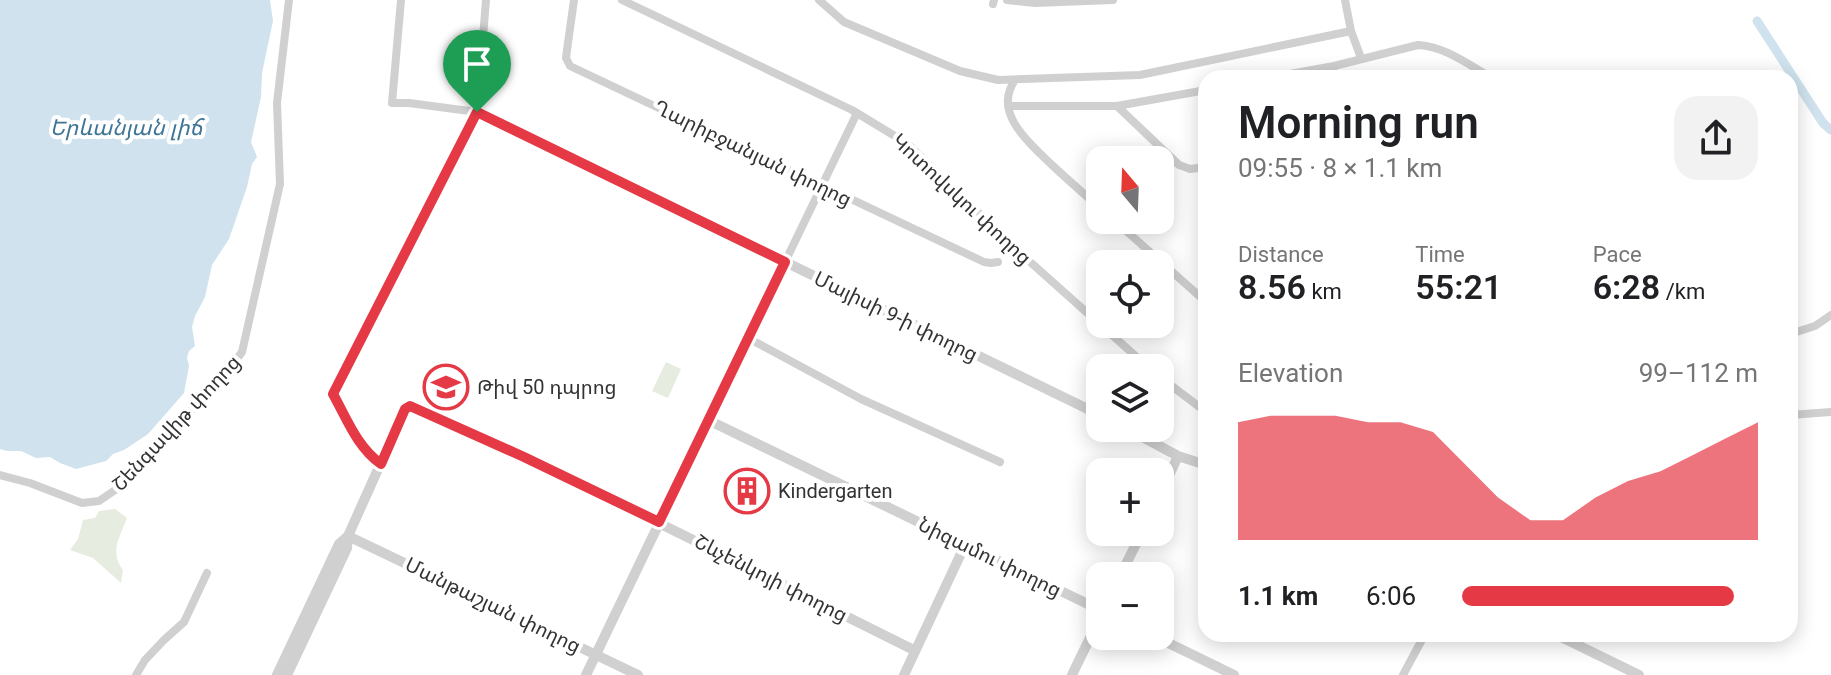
<!DOCTYPE html>
<html lang="en">
<head>
<meta charset="utf-8">
<style>
  body { margin:0; font-family:Roboto,"Noto Sans Armenian",sans-serif; background:#f2f2f2; color:#202124; height:100vh; display:flex; flex-direction:column; font-size:30px; white-space:nowrap }
  * { box-sizing:border-box; margin:0 }
  p { font-size:26px; color:#757577 }
  .icon { flex:none; width:44px; height:44px; fill:none; stroke:currentColor; stroke-width:2; stroke-linecap:round; stroke-linejoin:round }
  .map { position:relative; flex:1; overflow:hidden }
  .side { position:absolute; left:1198px; top:70px; width:600px; height:572px; display:flex; flex-direction:column; background:#fff; border-radius:24px; box-shadow:0 4px 20px #0003 }
  .side>* { flex:none }
  .needle { width:52px; rotate:341deg }
  .fabs { position:absolute; left:1086px; top:146px; display:grid; gap:16px }
  .fabs a { display:grid; place-items:center; width:88px; height:88px; border-radius:16px; background:#fff; box-shadow:0 4px 20px #0003; font-size:40px }
  .pin { position:absolute; display:grid; place-items:center; width:68px; height:68px; color:#fff; margin:-82px -34px; border-radius:50% 50% 50% 0; rotate:-45deg; box-shadow:0 0 8px #0007 }
  .pin .icon { rotate:45deg }
  .round { display:grid; place-items:center; flex:none; width:84px; height:84px; border-radius:24px; background:#f2f2f2 }
  .summary { display:flex; align-items:center; justify-content:space-between; height:136px; padding:0 40px }
  h1 { font-size:44px; font-weight:600; line-height:60px }
  .stats { display:grid; grid-template-columns:repeat(3,1fr); gap:12px; height:136px; padding:8px 40px }
  .stats div { display:grid; align-content:center }
  .stats b { font-size:34px; font-weight:600 }
  .stats small { font-size:22px; font-weight:400 }
  .stats p { font-size:22px }
  .chart { height:224px; padding:16px 40px }
  .chart p { display:flex; justify-content:space-between }
  .chart svg { width:100%; height:144px; margin-top:8px; fill:#e63946; opacity:.7 }
  ul { padding:0 40px; list-style:none; font-size:26px }
  li { display:grid; grid-template-columns:128px 96px 1fr; align-items:center; height:60px }
  li i { height:20px; border-radius:10px; background:#e63946 }
  .map>svg:first-child { display:block }
  .green { fill:#e6ecdf }
  .water { fill:#cfe2ee }
  .lines { fill:none; stroke-linecap:round; stroke-linejoin:round }
  .canal { stroke:#cfe2ee; stroke-width:9 }
  .minor { stroke:#d0d0d0; stroke-width:8 }
  .tertiary { stroke:#d0d0d0; stroke-width:10 }
  .route-casing { stroke:#fff; stroke-width:16 }
  .route { stroke:#e63946; stroke-width:10 }
  .labels { text-anchor:middle; stroke-width:8; stroke-linejoin:round; paint-order:stroke }
  .street-label { font-size:20px; fill:#333; stroke:#fff }
  .poi-label { font-size:20px; fill:#333; stroke:#fff; text-anchor:start }
  .water-label { font-size:22px; font-style:italic; fill:#3f7597; stroke:#fff }
</style>
</head>
<body>
<div class="map">
<svg width="1831" height="675" viewBox="0 0 1831 675">
  <rect width="100%" height="100%" fill="#fff"/>
  <path class="green" d="M666,362L681,369L668,398L652,391Z
    M115,509L127,518C120,537 109,552 123,570L121,583L93,558L70,550L78,539L83,520L95,518L99,511Z"/>
  <path class="water" d="M0,0H270L273,21L262,73L261,97L251,142L257,157L252,164L247,187L229,239L212,265L205,297L195,316L192,327L195,346L189,351L187,358L189,366L184,393L148,434L124,450L113,454L106,461L76,469L60,463L50,457L36,458L21,451H7L0,449Z"/>
  <g class="lines">
    <path class="canal" d="M1757,21L1823,123L1831,130"/>
    <path class="minor" d="M401,0L392,103H409L477,112L486,0
      M574,0L567,50L566,58L570,66L984,262L991,263L998,262
      M622,0L852,110L908,144L1019,252L1149,368
      M819,0L844,22L960,71L998,80L1140,75L1351,31
      M1007,0L1035,3L1113,0
      M1345,0L1351,31L1361,58
      M993,4L994,0
      M1267,78L1334,66L1418,45C1444,46 1469,65 1492,78
      M1330,78L1334,66
      M1015,80C992,113 1030,144 1052,165C1068,180 1084,194 1100,208
      M1008,106H1117L1206,90
      M1117,106L1179,165L1190,169L1206,167
      M1114,220L1206,302
      M785,262L857,113
      M1790,334L1815,326L1831,315
      M748,338L861,399L1000,462
      M1160,377L1206,412
      M1790,415L1831,412
      M0,475L30,483L82,503L99,501L124,484L169,433L221,380L242,352L280,184L277,103L289,0
      M136,675L145,660L164,640L184,622L207,573
      M1403,675L1425,634"/>
    <path class="tertiary" d="M708,420L1100,610
      M1126,428L1178,456L1206,465
      M381,464C357,446 347,419 333,394L477,112L1100,415
      M1160,495L1178,456
      M348,536L638,675
      M1120,576L1142,532
      M1555,634L1639,675
      M1154,636L1234,675
      M277,675L339,544L348,536
      M287,675L347,548L348,536L405,409L410,406C581,482 747,567 914,650
      M586,675L785,262
      M904,675L965,545
      M1072,675L1100,617"/>
  </g>
  <g class="lines">
    <g class="route-casing">
      <path id="route" d="M477,112L785,262L659,522L524,457L410,406L405,409L381,464C357,447 347,419 333,394Z"/>
    </g>
    <use href="#route" class="route"/>
  </g>
  <defs>
    <g id="school-ring" transform="scale(2.3)"><circle r="9.5" fill="#fff" stroke="#e63946" stroke-width="1.5"/><path d="M0-5L7-2L0 1L-7-2ZM-4 1L0 2.5L4 1V4Q0 6-4 4Z" fill="#e63946"/></g>
    <g id="building-ring" transform="scale(2.3)"><circle r="9.5" fill="#fff" stroke="#e63946" stroke-width="1.5"/><path d="M-4-6H4V6H1V3H-1V6H-4ZM-2.5-4.3h1.7v1.8h-1.7ZM.8-4.3h1.7v1.8H.8ZM-2.5-1h1.7V.8h-1.7ZM.8-1h1.7V.8H.8Z" fill="#e63946"/></g>
  </defs>
  <g fill-rule="evenodd">
    <use href="#school-ring" x="446" y="387"/>
    <use href="#building-ring" x="747" y="491"/>
  </g>
  <g class="labels">
    <g class="street-label">
      <text transform="translate(753 153) rotate(26)" y="7">Ղարիբջանյան փողոց</text>
      <text transform="translate(962 199) rotate(43)" y="7">Կոտովսկու փողոց</text>
      <text transform="translate(896 316) rotate(26)" y="7">Մայիսի 9-ի փողոց</text>
      <text transform="translate(176 423) rotate(-47)" y="7">Շենգավիթ փողոց</text>
      <text transform="translate(990 557) rotate(26)" y="7">Նիզամու փողոց</text>
      <text transform="translate(771 578) rotate(27)" y="7">Շևչենկոյի փողոց</text>
      <text transform="translate(493 605) rotate(26)" y="7">Մանթաշյան փողոց</text>
    </g>
    <g class="poi-label">
      <text x="477" y="394">Թիվ 50 դպրոց</text>
      <text x="778" y="498">Kindergarten</text>
    </g>
    <g class="water-label">
      <text x="126" y="135">Երևանյան լիճ</text>
    </g>
  </g>
</svg>
<div class="fabs">
<a><svg class="needle" viewBox="-14 -14 28 28"><path d="M0-13l5 13h-10z" fill="#e53935"/><path d="M0 13l5-13h-10z" fill="#757577"/></svg></a>
<a><svg class="icon" aria-label="locate" viewBox="0 0 24 24"><circle cx="12" cy="12" r="6"/><path d="M12 2v4M12 18v4M2 12h4M18 12h4"/></svg></a>
<a><svg class="icon" aria-label="layers" viewBox="0 0 24 24"><path d="M12 4l9 5-9 5-9-5zM3 14l9 5 9-5"/></svg></a>
<a>+</a>
<a>−</a>
</div>
<div class="pin" style="left:477px;top:112px;background:#1e9e55"><svg class="icon" aria-label="arrive" viewBox="0 0 24 24"><path d="M6 21V4h12l-3 4 3 4H6"/></svg></div>
<section class="side">
<div class="summary"><div><h1>Morning run</h1><p>09:55 · 8 × 1.1 km</p></div><a class="round"><svg class="icon" aria-label="share" viewBox="0 0 24 24"><path d="M12 15V3M7 8l5-5 5 5M5 13v7h14v-7"/></svg></a></div>
<div class="stats">
<div><p>Distance</p><b>8.56<small> km</small></b></div>
<div><p>Time</p><b>55:21</b></div>
<div><p>Pace</p><b>6:28<small> /km</small></b></div>
</div>
<div class="chart"><p><span>Elevation</span>99–112 m</p>
<svg viewBox="0 0 160 44" preserveAspectRatio="none"><path d="M0 44V8L10 6L20 6L30 6L40 8L50 8L60 11L70 21L80 31L90 38L100 38L110 31L120 26L130 23L140 18L150 13L160 8V44z"/></svg>
</div>
<ul>
<li><b>1.1 km</b>6:06<i style="width:92%"></i></li>
</ul>
</section>
</div>
</body>
</html>
